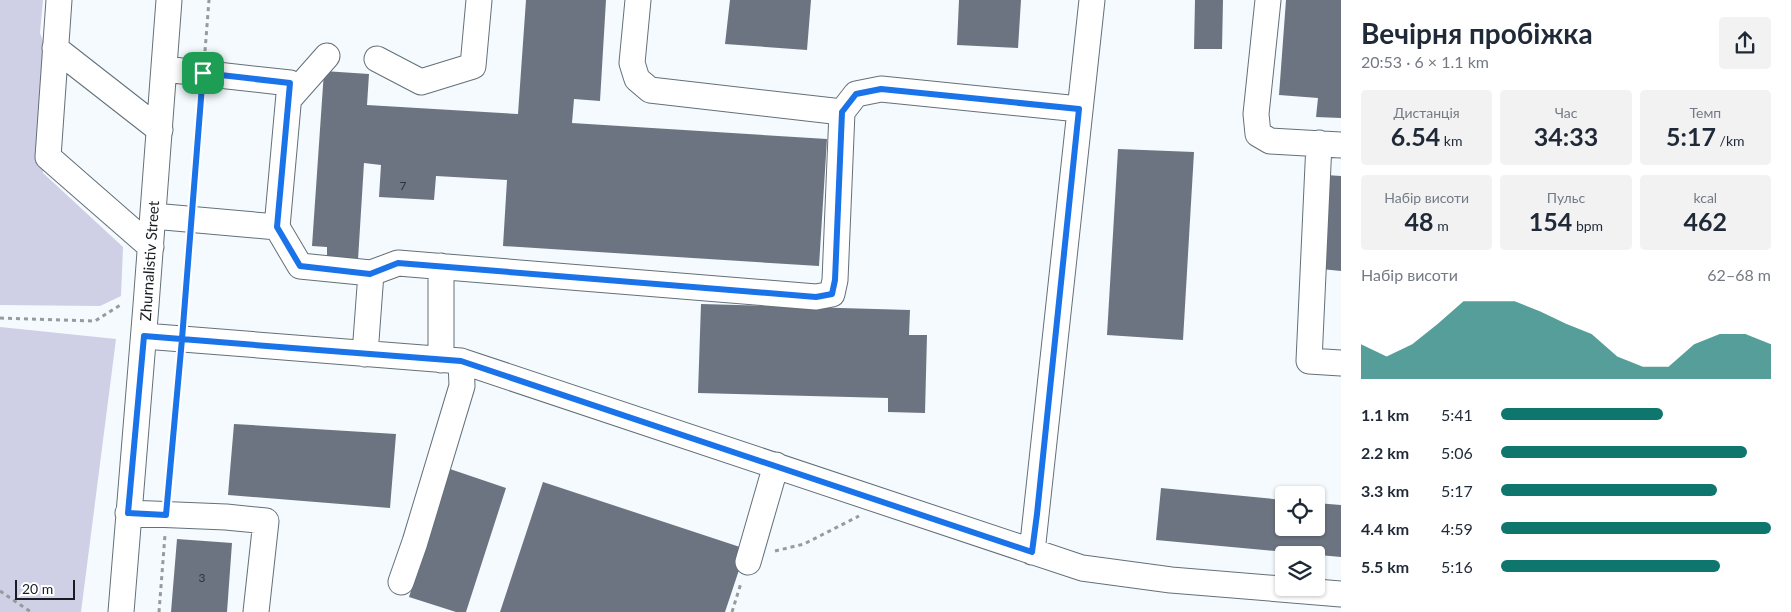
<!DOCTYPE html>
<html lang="uk">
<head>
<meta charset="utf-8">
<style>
  body { margin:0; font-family:Lato,sans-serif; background:#f2f2f3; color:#1f2937; height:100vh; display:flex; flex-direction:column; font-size:19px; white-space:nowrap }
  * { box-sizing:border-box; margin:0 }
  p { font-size:16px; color:#747a83 }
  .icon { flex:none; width:28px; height:28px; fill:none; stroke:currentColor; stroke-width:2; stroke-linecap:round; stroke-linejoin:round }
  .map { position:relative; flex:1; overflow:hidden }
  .panel { display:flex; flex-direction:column; background:#fff; width:450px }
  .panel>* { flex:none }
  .fabs { position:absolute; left:1275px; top:486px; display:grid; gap:10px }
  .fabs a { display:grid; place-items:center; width:50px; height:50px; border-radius:5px; background:#fff; box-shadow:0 1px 4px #0004; font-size:25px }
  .scale { position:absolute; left:15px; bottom:12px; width:60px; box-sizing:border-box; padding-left:5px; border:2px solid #181d21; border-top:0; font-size:14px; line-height:18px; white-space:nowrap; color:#181d21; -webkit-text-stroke:4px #fff; paint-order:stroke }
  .pin { position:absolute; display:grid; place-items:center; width:42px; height:42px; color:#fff; margin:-21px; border-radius:10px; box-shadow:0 2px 8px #0006 }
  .round { display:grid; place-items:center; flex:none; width:52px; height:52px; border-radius:5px; background:#f2f2f3 }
  .head { display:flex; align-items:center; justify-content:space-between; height:85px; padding:0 20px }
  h1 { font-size:28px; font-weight:700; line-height:38px }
  .figures { display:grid; grid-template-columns:repeat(3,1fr); gap:8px; height:85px; padding:5px 20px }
  .figures div { display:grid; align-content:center; border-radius:5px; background:#f2f2f3; text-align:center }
  .figures b { font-size:25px; font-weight:700 }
  .figures small { font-size:14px; font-weight:400 }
  .figures p { font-size:14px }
  .chart { height:140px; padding:10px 20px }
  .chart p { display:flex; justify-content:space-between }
  .chart svg { width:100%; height:90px; margin-top:5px; fill:#0f766e; opacity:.7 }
  ul { padding:0 20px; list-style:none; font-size:16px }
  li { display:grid; grid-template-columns:80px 60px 1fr; align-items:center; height:38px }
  li i { height:12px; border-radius:6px; background:#0f766e }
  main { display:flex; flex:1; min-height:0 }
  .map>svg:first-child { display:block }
  .green { fill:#cfcfe6 }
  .building { fill:#6d7481 }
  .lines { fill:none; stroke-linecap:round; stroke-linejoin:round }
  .minor-casing { stroke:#637079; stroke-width:27 }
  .path { stroke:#959b9f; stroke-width:3; stroke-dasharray:4 4; stroke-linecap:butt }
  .minor { stroke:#fff; stroke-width:25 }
  .route-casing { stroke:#fff; stroke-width:10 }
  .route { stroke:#1a73e8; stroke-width:6 }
  .labels { text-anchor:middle; stroke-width:5; stroke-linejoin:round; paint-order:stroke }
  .number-label { font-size:12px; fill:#2d3339 }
  .street-label { font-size:15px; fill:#181d21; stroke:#fff }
</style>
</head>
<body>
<main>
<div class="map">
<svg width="1341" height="612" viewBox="0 0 1341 612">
  <rect width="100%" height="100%" fill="#f4fafe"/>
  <path class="green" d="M0,0H43L40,33L54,69L43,173L123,247L121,296L100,306L0,305Z
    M0,327L116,339L81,612H0Z"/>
  <path class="building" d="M526,0H606L600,101L574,99L572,123L827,139L819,266L503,246L507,180L436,176L434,200L379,197L381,165L364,163L358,260L327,258V247L312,246L324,71L369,74L367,105L518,114Z
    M730,0H811L807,50L725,44Z
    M959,0H1021L1018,48L957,45Z
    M1195,0H1223L1222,49H1194Z
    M1286,0H1341V118L1316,117L1318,98L1279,95Z
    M1118,149L1194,152L1183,340L1107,335Z
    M1326,175L1341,176V271L1321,269Z
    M701,304L910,310L909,335H927L925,413L888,412V398L698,393Z
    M234,424L396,434L390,508L228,495Z
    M450,469L506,488L466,612H456L409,597Z
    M543,482L746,549L725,612H500Z
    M1161,488L1284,500V528H1316V503L1341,505V557L1156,540Z
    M177,539L232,543L227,612H171Z"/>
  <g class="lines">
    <g class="minor-casing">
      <path id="minor" d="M59,0L48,157L151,247
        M638,0L632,63L637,79L650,90L842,112
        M1268,0L1256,114L1258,134L1270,141L1341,145
        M55,48L160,130
        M377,59L421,82L473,66L479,0
        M289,99L327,56
        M1319,143L1309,361L1341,363
        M153,216L277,227L290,83L164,69
        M277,227L300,266L371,273L365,354
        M441,266V360
        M371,273L398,263L816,297L832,294L835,280L842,112L856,94L881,89L1079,109
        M144,336L461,361L1082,568L1171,580L1341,594
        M128,513L226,517L266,521L256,612
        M1032,552L1092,0
        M748,562L776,465
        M401,582L415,542L462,386L461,361
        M121,612L146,305L169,0"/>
    </g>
    <path class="path" d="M205,51L209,0
      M193,198L201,94
      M184,317L190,241
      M0,318L95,321L122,304
      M168,494L181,361
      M775,551L804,544L859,516
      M0,591L31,612
      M159,612L165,535
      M732,612L741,583"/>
    <use href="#minor" class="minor"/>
  </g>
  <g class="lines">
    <g class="route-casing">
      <path id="route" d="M203,73L182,339L166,515L128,513L144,336C250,345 355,353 461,361L1032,552L1037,514L1079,109L881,89L856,94L842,112L835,280L832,294L816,297L398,263L370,274L300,266L277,227L290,83L203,73"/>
    </g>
    <use href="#route" class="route"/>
  </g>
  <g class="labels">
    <g class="number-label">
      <text x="403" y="190">7</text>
      <text x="202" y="582">3</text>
    </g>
    <g class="street-label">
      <text transform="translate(150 261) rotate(-86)" y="5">Zhurnalistiv Street</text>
    </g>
  </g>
</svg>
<div class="fabs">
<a><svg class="icon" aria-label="locate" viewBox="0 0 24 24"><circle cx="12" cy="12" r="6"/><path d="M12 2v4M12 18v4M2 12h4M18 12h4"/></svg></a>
<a><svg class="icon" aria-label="layers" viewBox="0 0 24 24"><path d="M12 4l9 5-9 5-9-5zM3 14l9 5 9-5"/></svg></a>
</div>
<div class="scale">20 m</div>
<div class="pin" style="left:203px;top:73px;background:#1e9e55"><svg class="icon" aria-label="arrive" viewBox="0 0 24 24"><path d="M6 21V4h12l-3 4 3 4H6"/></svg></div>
</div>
<section class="panel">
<div class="head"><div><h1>Вечірня пробіжка</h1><p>20:53 · 6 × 1.1 km</p></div><a class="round"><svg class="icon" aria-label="share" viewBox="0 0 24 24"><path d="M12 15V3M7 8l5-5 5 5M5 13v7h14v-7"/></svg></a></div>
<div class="figures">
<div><p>Дистанція</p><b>6.54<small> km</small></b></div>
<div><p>Час</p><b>34:33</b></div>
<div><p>Темп</p><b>5:17<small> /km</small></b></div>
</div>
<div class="figures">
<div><p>Набір висоти</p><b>48<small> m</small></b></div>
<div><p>Пульс</p><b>154<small> bpm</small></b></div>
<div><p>kcal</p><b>462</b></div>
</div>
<div class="chart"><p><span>Набір висоти</span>62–68 m</p>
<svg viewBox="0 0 160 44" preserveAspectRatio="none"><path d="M0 44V27L10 33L20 27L30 17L40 6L50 6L60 6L70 11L80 17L90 22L100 33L110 38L120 38L130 27L140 22L150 22L160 27V44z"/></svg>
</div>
<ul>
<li><b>1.1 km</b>5:41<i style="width:60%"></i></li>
<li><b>2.2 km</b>5:06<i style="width:91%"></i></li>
<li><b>3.3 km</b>5:17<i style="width:80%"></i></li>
<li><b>4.4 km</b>4:59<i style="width:100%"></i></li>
<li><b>5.5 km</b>5:16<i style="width:81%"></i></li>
</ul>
</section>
</main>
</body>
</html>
